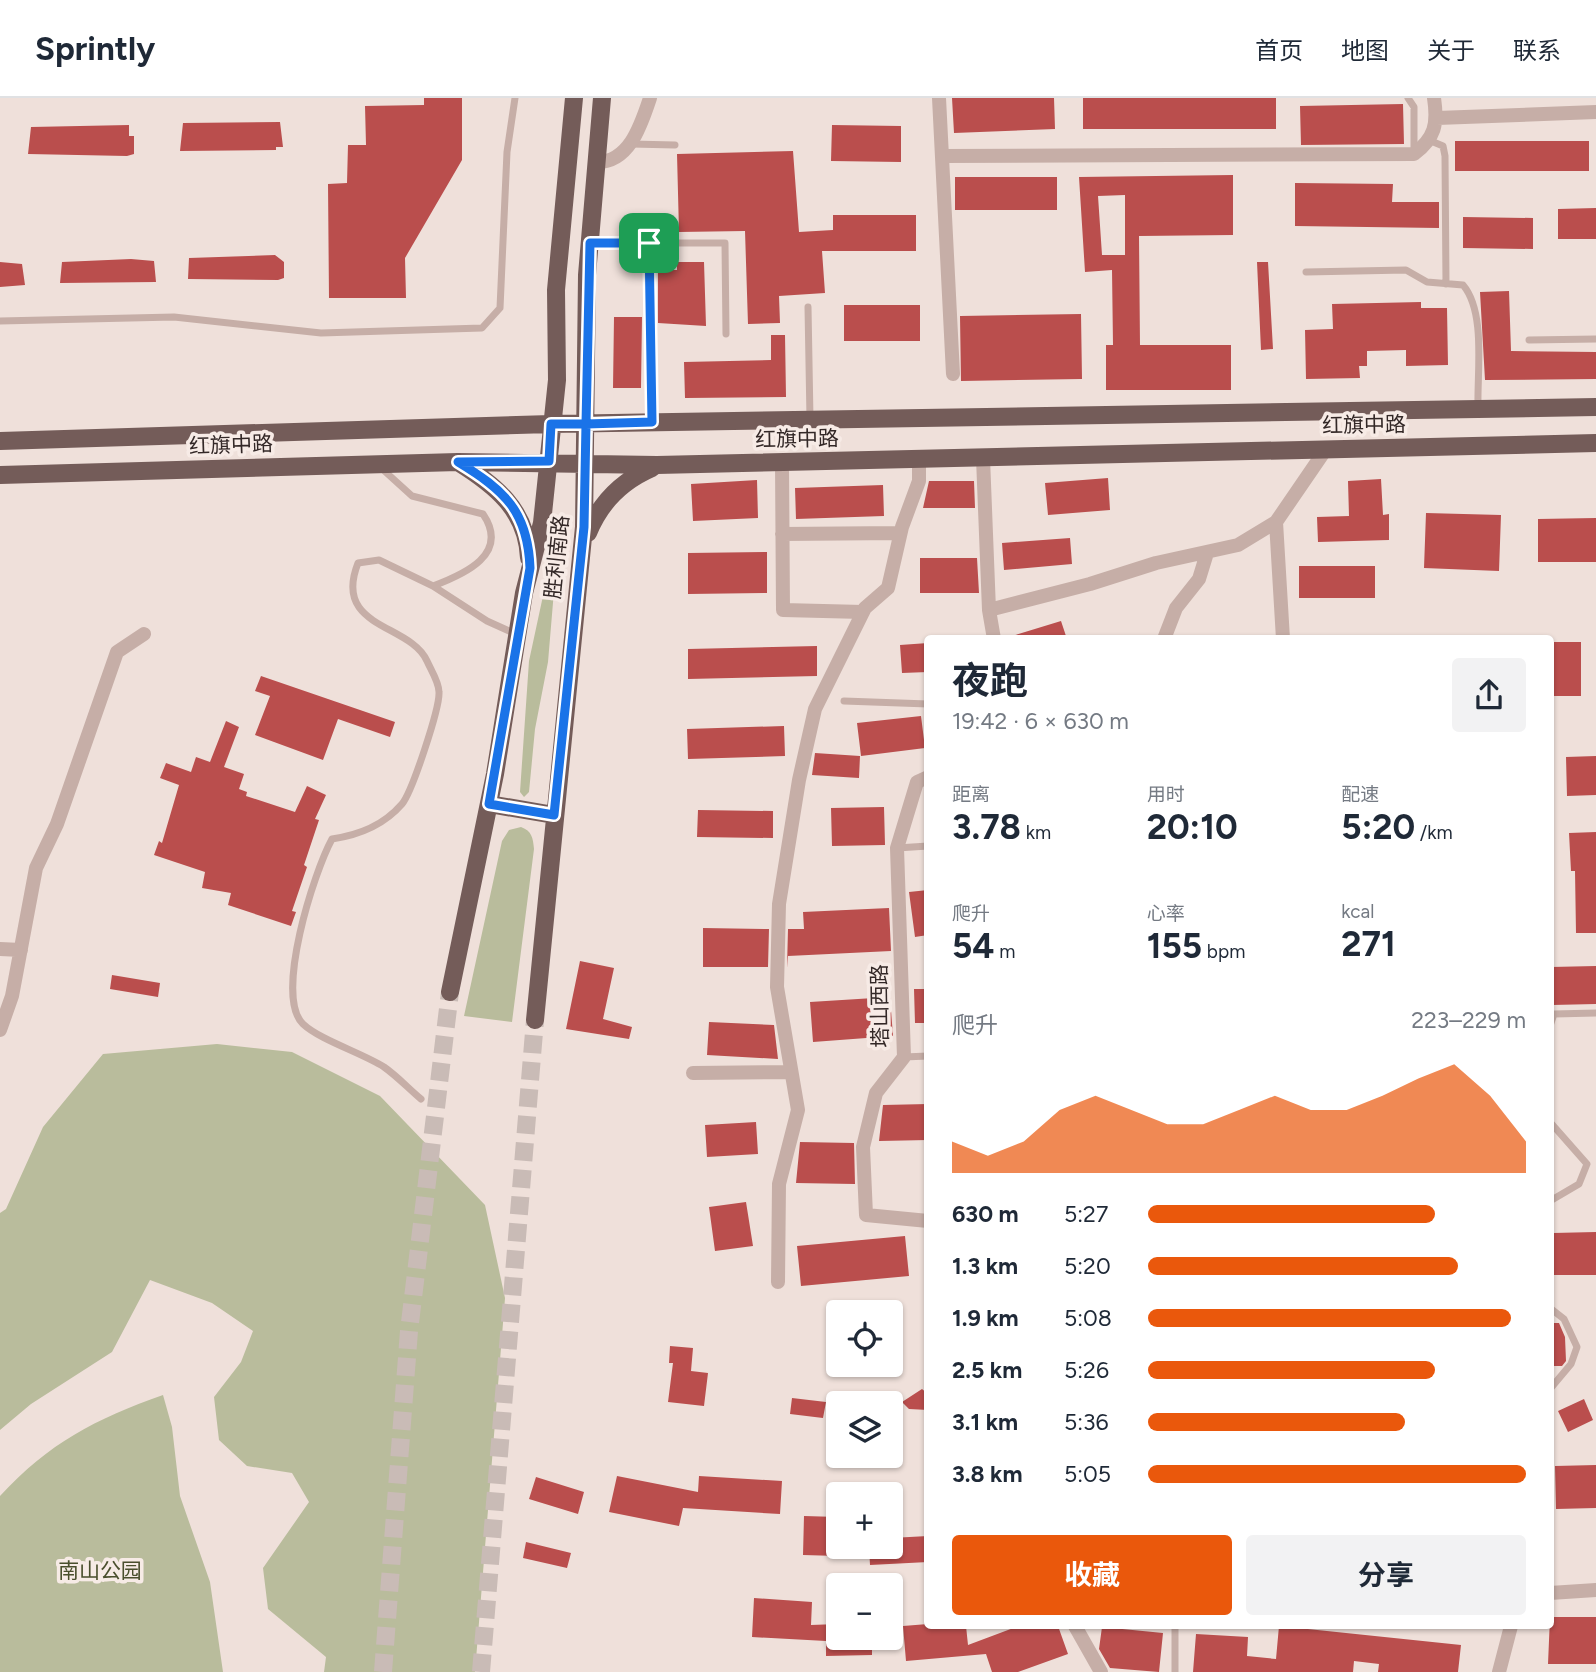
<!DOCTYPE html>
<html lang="zh">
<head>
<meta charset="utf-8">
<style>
  body { margin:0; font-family:Figtree,"Noto Sans SC",sans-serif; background:#f2f2f3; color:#1f2937; height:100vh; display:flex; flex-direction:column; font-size:26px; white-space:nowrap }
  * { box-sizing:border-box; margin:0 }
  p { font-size:23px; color:#747a83 }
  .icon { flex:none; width:38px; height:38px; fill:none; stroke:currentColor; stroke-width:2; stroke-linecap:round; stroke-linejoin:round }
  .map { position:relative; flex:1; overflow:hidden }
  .sheet { position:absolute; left:924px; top:537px; width:630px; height:994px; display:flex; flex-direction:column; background:#fff; border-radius:7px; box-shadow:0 2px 5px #0004 }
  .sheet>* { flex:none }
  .fabs { position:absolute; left:826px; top:1202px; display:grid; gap:14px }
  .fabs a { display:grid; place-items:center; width:77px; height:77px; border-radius:7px; background:#fff; box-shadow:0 2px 5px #0004; font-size:35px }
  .pin { position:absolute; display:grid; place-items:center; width:60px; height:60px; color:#fff; margin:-30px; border-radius:14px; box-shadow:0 4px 10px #0006 }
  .round { display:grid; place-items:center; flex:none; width:74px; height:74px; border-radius:7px; background:#f2f2f3 }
  .overview { display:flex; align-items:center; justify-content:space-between; height:119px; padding:0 28px }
  h1 { font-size:38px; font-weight:700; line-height:52px }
  .figures { display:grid; grid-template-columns:repeat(3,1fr); gap:10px; height:119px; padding:7px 28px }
  .figures div { display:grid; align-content:center }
  .figures b { font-size:35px; font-weight:700 }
  .figures small { font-size:19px; font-weight:400 }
  .figures p { font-size:19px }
  .chart { height:196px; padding:14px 28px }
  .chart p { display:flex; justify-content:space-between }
  .chart svg { width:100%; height:126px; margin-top:7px; fill:#ea580c; opacity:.7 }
  .primary-button { display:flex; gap:14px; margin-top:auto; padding:14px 28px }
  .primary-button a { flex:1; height:80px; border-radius:7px; background:#ea580c; color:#fff; font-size:28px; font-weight:700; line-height:80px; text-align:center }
  .primary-button a+a { background:#f2f2f3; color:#1f2937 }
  ul { padding:0 28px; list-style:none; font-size:23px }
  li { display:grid; grid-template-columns:112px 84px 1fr; align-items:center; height:52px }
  li i { height:18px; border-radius:9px; background:#ea580c }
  header { display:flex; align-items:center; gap:42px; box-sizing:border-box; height:98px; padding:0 35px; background:#fff; border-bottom:2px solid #e0e1e3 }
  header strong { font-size:33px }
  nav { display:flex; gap:38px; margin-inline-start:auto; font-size:24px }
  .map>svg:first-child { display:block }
  .green { fill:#b9bc9c }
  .building { fill:#ba4e4d; fill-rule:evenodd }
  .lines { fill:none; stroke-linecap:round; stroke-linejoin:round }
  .primary-tunnel { stroke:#c9bbb6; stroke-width:18; stroke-dasharray:18 9; stroke-linecap:butt }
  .service { stroke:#c6aea7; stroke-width:7 }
  .minor { stroke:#c6aea7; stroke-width:14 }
  .primary { stroke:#745c59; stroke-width:18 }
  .route-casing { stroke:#fff; stroke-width:14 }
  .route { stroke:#1a73e8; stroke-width:9 }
  .labels { text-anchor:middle; stroke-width:7; stroke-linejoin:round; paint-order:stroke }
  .street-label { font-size:21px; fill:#332827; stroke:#f7ebe6 }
  .park-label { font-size:21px; fill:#4a4f2d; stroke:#f7ebe6 }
</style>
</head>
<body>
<header>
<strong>Sprintly</strong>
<nav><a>首页</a><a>地图</a><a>关于</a><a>联系</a></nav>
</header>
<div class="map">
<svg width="1596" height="1574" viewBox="0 0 1596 1574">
  <rect width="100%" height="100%" fill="#efe0da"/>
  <path class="green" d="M552,456L556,457V469L548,564L535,631L529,694L524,699L520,694L529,563Z
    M521,729C532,733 533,740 534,751L512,924L464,918L502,743L509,732Z
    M217,946L292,954L380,998L485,1107L505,1200L475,1574H324L326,1559L268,1511L263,1470L309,1404L292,1375L247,1368L219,1342L214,1299L241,1264L253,1233L212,1205L150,1182L112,1254L31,1306L0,1332V1115L6,1111L43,1029L103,956Z
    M163,1297L172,1329L180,1398L210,1484L223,1574H0V1398C49,1345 95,1321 163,1297Z"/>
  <path class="building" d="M424,0H462V62L405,160L406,200H329L328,86L347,85L348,47H366L365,8L424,7Z
    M952,0H1054L1055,31L954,35Z
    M1083,0H1276V31H1083Z
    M1403,6L1404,46L1301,47L1300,8Z
    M280,24L283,49H276V52L180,53L183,25Z
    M129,27V38H134V56L127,58L28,56L31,29Z
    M832,27L901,28V64L831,63Z
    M1455,43H1589V73H1455Z
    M793,53L799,134L833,132V117H916V153H822L825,195L779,198L780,225L748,226L745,133L679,134L677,56Z
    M1233,77V137L1139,138L1140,247H1231V292H1106V247H1113L1112,172L1085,174L1079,79ZM1125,97V157H1102L1098,98Z
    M955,79H1057V112H955Z
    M1295,85L1393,86L1392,104H1439V130L1295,128Z
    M1596,110V141H1558V111Z
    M1463,119L1533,120V151L1463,150Z
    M275,157L284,164V180L278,182L188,181L189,160Z
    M131,161L154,163L156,184L60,185L62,164Z
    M0,164L22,166L25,187L0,189Z
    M677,164H704L706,228L658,225V172H677Z
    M1257,164H1268L1273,251L1261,252Z
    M1509,193L1511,253L1596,254V281L1485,282L1480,194Z
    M1421,204V210H1447L1448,267L1406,268V252L1367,253V268H1359L1360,280L1306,281L1305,232L1333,231L1332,206Z
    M844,207H920V243H844Z
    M1081,216L1082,281L961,283L960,218Z
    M614,219H642L641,290H613Z
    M771,237H785L786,299L685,300L684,264L771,262Z
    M1108,380L1110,412L1048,417L1045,385Z
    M1381,381L1383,417L1389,416V442L1318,444L1317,419L1349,418L1348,383Z
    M757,382L758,420L693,423L691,386Z
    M929,383H974L975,410H923Z
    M883,387L884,418L796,421L795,390Z
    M1426,415L1501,417L1499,473L1424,470Z
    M1596,420V464H1538V421Z
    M1070,440L1072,466L1004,472L1002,445Z
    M767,454V495L688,496V455Z
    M920,460H977L979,495H920Z
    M1299,468H1375V500H1299Z
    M1061,523L1067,541H1013L1012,538Z
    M1550,544H1581V598H1550Z
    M928,545V574L902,575L900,547Z
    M817,548V578L688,581V551Z
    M261,578L395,624L390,639L338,621L323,662L255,637L270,598L255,593Z
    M921,618L925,650L861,658L857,625Z
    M226,623L239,629L224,669L244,676L239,691L247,694L246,698L295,714L307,688L326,697L315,721L319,722L304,767L307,769L292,813L296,814L291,828L228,807L231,795L202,790L205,774L154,757L159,743L162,745L179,687L160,680L166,665L191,674L196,659L210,664Z
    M784,628L785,658L688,661L687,631Z
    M815,655L860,658L859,680L812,677Z
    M1596,658V697L1567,698L1566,659Z
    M884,709L885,747L832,748L831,710Z
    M698,712L773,713V740L697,739Z
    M1596,734V835H1576L1575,773H1571L1569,735Z
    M928,792V837L915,839L909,794Z
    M889,810L891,853L788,858L787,870L788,831H804L803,814Z
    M703,830L769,831L768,869H703Z
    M580,863L614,870L603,921L632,929L629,941L566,931Z
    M1596,868V906L1552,907L1551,869Z
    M112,877L160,885L158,899L110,891Z
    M914,891H928V925H915Z
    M890,899L893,938L813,944L810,904Z
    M709,924L774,927L778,961L707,957Z
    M928,1006V1042L879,1043L883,1007Z
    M756,1024L758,1056L707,1059L705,1027Z
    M800,1044L854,1045L855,1086L796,1085Z
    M746,1104L753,1148L715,1153L709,1109Z
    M1596,1134V1177H1554L1553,1135Z
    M905,1138L909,1178L801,1188L797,1148Z
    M1550,1225H1559L1565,1239L1566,1263L1562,1268H1550Z
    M670,1248L693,1250L691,1273L708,1275L704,1308L668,1304L673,1265H669Z
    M922,1291L928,1296V1312L909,1311L902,1304Z
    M792,1300L826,1304L823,1320L790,1316Z
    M1584,1301L1593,1322L1568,1334L1558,1313Z
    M1596,1367V1410L1556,1411L1555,1368Z
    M617,1378L698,1394L699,1378L782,1383L780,1416L683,1410L679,1428L609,1414Z
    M536,1379L584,1394L578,1416L529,1401Z
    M804,1418L838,1419V1458L803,1457Z
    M928,1438V1464L870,1467L869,1449H891V1440Z
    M526,1444L571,1455L567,1470L523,1460Z
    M754,1500L812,1504L811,1527L838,1526V1540H872V1557L826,1558V1543L752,1539Z
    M1550,1519H1596V1566H1548Z
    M928,1526L966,1528L968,1547L1019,1528H1058L1068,1556L1018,1574H992L986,1556L906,1563L903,1528Z
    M1279,1528L1461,1547L1458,1574H1378L1379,1566L1354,1563L1353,1574H1193L1196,1536L1248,1539L1247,1558L1276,1561Z
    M1102,1529L1163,1535L1159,1574L1110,1570L1099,1551Z"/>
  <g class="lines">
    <path class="primary-tunnel" d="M383,1574L409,1233L450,894
      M481,1574L535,922"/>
    <path class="service" d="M1408,0L1414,9V54
      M1431,43L1443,48L1445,58L1446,186
      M631,46L675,47
      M590,145H725L726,236
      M649,145L652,324
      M1306,174L1406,172L1427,184L1463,187C1486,214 1477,274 1478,309
      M808,209L810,321
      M0,223L174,219L321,235L482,230L500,210L507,54L515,0
      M1529,242L1596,241
      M379,368L412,398L483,416C510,456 465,476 433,488L379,462L358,465C332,531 410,525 427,563C431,572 439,584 439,594C440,610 412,694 402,706C383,728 359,737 332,741C314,774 274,898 303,926C320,942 362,955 384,969C397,978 409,991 421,1001
      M433,488L487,523L516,536
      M844,603L928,606
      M897,750L928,748
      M1550,928L1554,916L1596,915
      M904,959L928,958
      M1550,1024L1587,1066L1579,1086L1550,1103
      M1550,1210L1564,1221L1577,1249L1571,1266L1550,1291
      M1175,1528V1574"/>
    <path class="minor" d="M939,0L953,276
      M1437,20L1596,14
      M942,58L1414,56C1435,40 1438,26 1434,0
      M595,64C629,66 641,27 650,0
      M983,360L989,512L994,541
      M782,365L783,512L863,514
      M1276,424L1283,541
      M782,436L900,435
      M989,512L1090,486L1156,465L1238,447L1276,424L1326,351
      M1164,541L1176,510L1199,481L1207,455
      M928,679L917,684L897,750L904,959L876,995L863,1049L866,1117L928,1123
      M0,851L21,852
      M0,932L12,898L36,770L57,726L117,554L144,536
      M693,975L791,974
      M778,1184L779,1086L798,1012L777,889L779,806L799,682L815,611L865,510L888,490L902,429L919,383V361
      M1550,1495L1596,1492
      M1075,1528L1101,1574
      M1499,1574L1511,1528"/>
    <path class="primary" d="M0,343L551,326L1596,309
      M458,364C495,387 527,412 529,460
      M0,377L458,364L657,367L1596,345
      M588,435C600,405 622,383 652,370
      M489,706L554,717
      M450,894L495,676L524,495L542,425L557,282L556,192L574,0
      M535,922L584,429L587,177L602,0"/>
  </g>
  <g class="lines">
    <g class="route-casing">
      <path id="route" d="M649,145H590L586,326H551L549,363L458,364C504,392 528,413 530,470L489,706L554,717L584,429L586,326L652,324L649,145"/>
    </g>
    <use href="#route" class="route"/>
  </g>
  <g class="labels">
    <g class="street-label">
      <text transform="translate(1364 327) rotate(-1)" y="7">红旗中路</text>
      <text transform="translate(797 341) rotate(-1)" y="7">红旗中路</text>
      <text transform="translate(231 347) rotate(-2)" y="7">红旗中路</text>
      <text transform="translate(557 459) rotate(-84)" y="7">胜利南路</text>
      <text transform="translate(880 908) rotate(-91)" y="7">塔山西路</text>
    </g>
    <g class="park-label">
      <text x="100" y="1480">南山公园</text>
    </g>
  </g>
</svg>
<div class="fabs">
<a><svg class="icon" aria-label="locate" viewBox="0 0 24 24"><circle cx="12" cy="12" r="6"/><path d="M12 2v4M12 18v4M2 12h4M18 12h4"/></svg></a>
<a><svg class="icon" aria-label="layers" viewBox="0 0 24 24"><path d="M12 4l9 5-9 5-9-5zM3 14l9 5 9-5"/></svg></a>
<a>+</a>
<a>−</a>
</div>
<div class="pin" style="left:649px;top:145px;background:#1e9e55"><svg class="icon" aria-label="arrive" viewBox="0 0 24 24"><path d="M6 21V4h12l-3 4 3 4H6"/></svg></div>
<section class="sheet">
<div class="overview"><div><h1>夜跑</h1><p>19:42 · 6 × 630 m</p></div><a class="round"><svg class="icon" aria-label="share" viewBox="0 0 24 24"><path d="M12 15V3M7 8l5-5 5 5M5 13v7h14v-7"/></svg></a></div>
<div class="figures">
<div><p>距离</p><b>3.78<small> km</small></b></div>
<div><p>用时</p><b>20:10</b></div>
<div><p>配速</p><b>5:20<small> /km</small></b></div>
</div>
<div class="figures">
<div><p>爬升</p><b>54<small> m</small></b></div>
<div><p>心率</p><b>155<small> bpm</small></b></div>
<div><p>kcal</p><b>271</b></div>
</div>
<div class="chart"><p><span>爬升</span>223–229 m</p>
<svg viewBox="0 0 160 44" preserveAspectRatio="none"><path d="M0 44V33L10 38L20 33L30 22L40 17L50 22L60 27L70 27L80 22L90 17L100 22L110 22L120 17L130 11L140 6L150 17L160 33V44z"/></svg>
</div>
<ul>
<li><b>630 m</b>5:27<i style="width:76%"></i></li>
<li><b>1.3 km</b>5:20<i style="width:82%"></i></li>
<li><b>1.9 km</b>5:08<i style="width:96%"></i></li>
<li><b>2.5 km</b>5:26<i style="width:76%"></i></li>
<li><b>3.1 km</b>5:36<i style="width:68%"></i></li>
<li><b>3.8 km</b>5:05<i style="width:100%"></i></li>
</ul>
<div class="primary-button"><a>收藏</a><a>分享</a></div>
</section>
</div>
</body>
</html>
